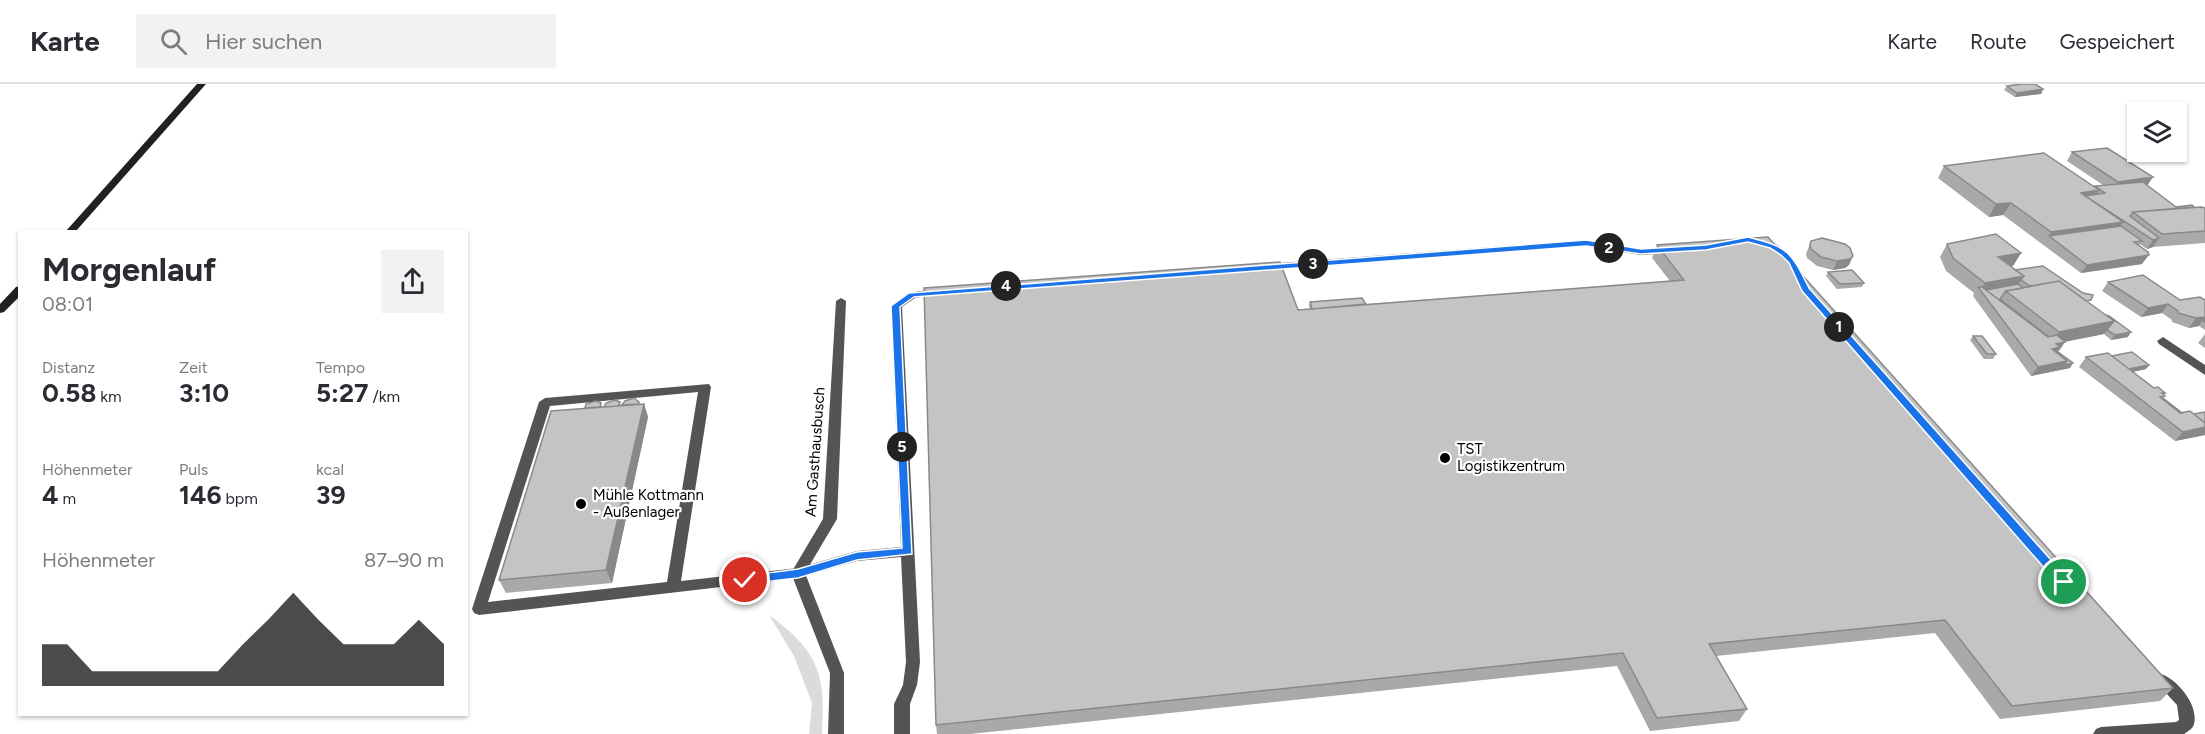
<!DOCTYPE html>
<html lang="de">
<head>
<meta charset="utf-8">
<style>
  body { margin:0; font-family:Figtree,sans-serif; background:#f2f2f3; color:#2b2b33; height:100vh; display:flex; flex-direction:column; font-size:22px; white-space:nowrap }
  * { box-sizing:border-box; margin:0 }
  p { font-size:20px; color:#7c7c81 }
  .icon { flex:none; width:33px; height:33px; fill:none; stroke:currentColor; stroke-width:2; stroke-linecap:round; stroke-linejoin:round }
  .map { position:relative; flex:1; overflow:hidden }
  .details { position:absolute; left:18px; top:146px; width:450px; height:486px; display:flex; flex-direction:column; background:#fff; border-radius:0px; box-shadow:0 2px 4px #0004 }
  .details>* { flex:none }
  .tools { position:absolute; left:2127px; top:18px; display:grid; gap:12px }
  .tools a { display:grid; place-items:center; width:60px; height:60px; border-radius:0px; background:#fff; box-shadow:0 2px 4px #0004; font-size:30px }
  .pin { position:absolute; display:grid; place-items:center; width:51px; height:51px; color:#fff; margin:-26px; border:3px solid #fff; border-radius:50%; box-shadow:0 2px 6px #0007 }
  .km { position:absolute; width:30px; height:30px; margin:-15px; border-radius:50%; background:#222; color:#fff; font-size:16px; line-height:30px; text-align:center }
  .round { display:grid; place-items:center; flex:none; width:63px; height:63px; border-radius:0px; background:#f2f2f3 }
  .head { display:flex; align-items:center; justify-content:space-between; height:102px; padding:0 24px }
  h1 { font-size:33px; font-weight:700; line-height:45px }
  .figures { display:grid; grid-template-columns:repeat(3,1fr); gap:9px; height:102px; padding:6px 24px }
  .figures div { display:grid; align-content:center }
  .figures b { font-size:26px; font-weight:700 }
  .figures small { font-size:16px; font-weight:400 }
  .figures p { font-size:16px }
  .chart { height:168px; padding:12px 24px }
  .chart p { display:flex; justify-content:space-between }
  .chart svg { width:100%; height:108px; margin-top:6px; fill:#000; opacity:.7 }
  header { display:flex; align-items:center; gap:36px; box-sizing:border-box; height:84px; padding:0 30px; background:#fff; border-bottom:2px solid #e1e1e2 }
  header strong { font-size:28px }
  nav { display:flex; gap:33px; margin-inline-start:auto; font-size:21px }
  .search { width:420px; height:54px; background:#f2f2f3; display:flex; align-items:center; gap:15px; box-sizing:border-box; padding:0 21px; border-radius:0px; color:#7c7c81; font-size:22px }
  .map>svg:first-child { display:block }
  .green { fill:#dbdbdb }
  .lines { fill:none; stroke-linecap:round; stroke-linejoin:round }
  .lane { fill:#545454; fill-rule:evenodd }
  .street { fill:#545454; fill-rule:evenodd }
  .secondary { fill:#212121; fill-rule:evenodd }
  .wall { fill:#a9a9a9 }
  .shaded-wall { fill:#898989 }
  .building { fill:#c4c4c4; stroke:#898989; stroke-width:1.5 }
  .route { fill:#1a73e8; stroke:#fff; stroke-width:1.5 }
  .poi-dot { fill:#000; stroke:#fff; stroke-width:2 }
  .labels { text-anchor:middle; stroke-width:4.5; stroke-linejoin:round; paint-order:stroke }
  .poi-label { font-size:15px; fill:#000; stroke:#fff; text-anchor:start }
  .street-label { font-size:15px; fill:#000; stroke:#fff }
</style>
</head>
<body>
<header>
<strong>Karte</strong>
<div class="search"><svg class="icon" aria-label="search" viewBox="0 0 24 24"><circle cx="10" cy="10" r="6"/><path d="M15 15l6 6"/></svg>Hier suchen</div>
<nav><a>Karte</a><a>Route</a><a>Gespeichert</a></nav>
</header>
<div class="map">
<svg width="2205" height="650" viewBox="0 0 2205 650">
  <rect width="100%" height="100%" fill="#fff"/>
  <path class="green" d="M769,531C818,567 826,589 822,650H809L812,619L794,572Z"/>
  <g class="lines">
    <path class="lane" d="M1586,156L1641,165L1670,163L1675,166L1670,169L1641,171L1586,162L1266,186L1261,183L1266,180Z
      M1767,157C1788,163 1798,180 1807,199L1806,201H1798L1781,173L1763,162L1762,160Z
      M940,204L944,205L945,207L944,209L915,214L902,223L920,578L917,601L910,620V650H894V620L903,601L906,578L901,473L857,477L798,494L479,531L474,529L472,525L539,318L545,314L709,300L711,303L681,497L798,484L857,467L901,463L891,222L908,209ZM698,308L667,498L488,518L550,322Z
      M2163,253L2205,281V291L2159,260L2157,257Z
      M2161,590C2177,595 2199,621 2194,640C2193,645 2188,647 2184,650H2093L2096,645L2101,643L2176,638L2179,636L2177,621L2154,596L2156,592Z"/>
    <path class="street" d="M841,214L846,217L837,435L805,489L844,589V650H828L830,589L791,489L823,435L836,217Z"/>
    <path class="secondary" d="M197,0H206L76,147H66Z
      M20,202V212L4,228L0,229V220L16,203Z"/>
  </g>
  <path class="wall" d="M2007,2L2043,5L2041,10L2015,13L2004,6Z
    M2072,68L2148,102L2176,123L2205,124V159L2153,163L2147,165L2140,160L2139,162L2142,180L2081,189L2003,131L1989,133L1938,94L1944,82L2094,103L2095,102L2103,101L2067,77Z
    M1811,157L1849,181L1845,184L1833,186L1817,182L1807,174L1806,170Z
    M1947,160L2021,169L2013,182H2011L2015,186L2089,219L2128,253L2111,256L2104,250L2065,258L2059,267L2057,268L2070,284L2031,292L1973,212L1974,209L1946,187L1940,173Z
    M1657,161L2173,604L2160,617L2000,635L1935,549L1716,572L1747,625L1739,637L1650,647L1617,582L970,650H937L936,641L1298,226L1310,225L1309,222L1310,218L1366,220L1670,197L1652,174Z
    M1828,188L1864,199L1862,203L1837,205L1826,192Z
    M2108,198L2180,216H2205V246L2199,242L2189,244L2172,238V236L2162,229L2141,233L2102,207Z
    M2205,250V264L2198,259Z
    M1973,252L1996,270L1993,275H1984L1970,256Z
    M2112,272L2149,281L2146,285L2133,288L2154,304L2165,309L2164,311L2163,314L2182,329L2194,330L2205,328V351L2175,357L2079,283L2086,273Z
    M620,318L621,322L639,318L640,320H644L648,333L612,499L506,509L499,496L585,324L601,319L602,323Z"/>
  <path class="shaded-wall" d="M2043,5L2041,10L2015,13L2017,9Z
    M2153,93L2147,102L2112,107L2118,98Z
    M2099,106L2091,119L2081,109Z
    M2011,119L2003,131L1989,133L1996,120Z
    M2123,138L2115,151L2049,152L2051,148Z
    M2159,154L2153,163L2147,165L2153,156Z
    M2021,169L2013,182L1990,186L1998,173Z
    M2149,171L2142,180L2081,189L2087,181Z
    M1853,172L1849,181L1845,184L1833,186L1837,177Z
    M2024,192L2015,205L1980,206L1985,199Z
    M2168,220L2162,229L2141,233L2148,224Z
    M2205,233V239L2202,237L2199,242L2189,244L2196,234Z
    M2114,237L2104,250L2042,262L2053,256L2059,248Z
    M2131,248L2128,253L2111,256L2115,251Z
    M2065,258L2054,272L2049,269L2056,260Z
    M2067,277L2073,279L2070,284L2031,292L2038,283Z
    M2149,281L2146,285L2118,291L2122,286Z
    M644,320L648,333L612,499L606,486Z
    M2205,343V351L2175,357L2183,348Z"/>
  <path class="building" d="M2022,0H2035L2043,5L2017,9L2007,2Z
    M2107,64L2153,93L2118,98L2072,68Z
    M2044,69L2099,106L2081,109L2123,138L2051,148L2011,119L1996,120L1944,82Z
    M2143,98L2176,123L2192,121L2194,123L2133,128L2130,132L2159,154L2153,156L2085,112L2105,109L2095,102Z
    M2201,123L2205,124V147L2162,150L2133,128Z
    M2121,142L2142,157L2134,158L2148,168L2149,171L2087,181L2049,152Z
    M1996,150L2021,169L1998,173L2024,192L1985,199L1953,174L1947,160Z
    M1768,153L2173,604L2012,622L1945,536L1709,560L1747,625L1657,634L1623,569L936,641L924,204L1280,178L1298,226L1684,196L1657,161Z
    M1822,154L1845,160L1850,164L1853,172L1850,175L1837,177L1821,173L1811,165L1810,161L1811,157Z
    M2043,182L2083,209L2093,211L2091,216L2086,217L2059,197L2030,202L2021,196L2024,192L2015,186Z
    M1852,186L1864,199L1840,200L1828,188Z
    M2143,191L2180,216L2200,213L2205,216V233L2196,234L2178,229V227L2168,220L2148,224L2108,198Z
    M2059,197L2114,237L2059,248L2006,207Z
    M2018,200L2023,204L2006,207L2000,215L2049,253L1986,206Z
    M1978,203H1982L2048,253L2057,251L2065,258L2056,260L2060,263L2052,265L2067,277L2038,283Z
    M1362,214L1366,220L1312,225L1310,218Z
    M2106,231L2109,232L2131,248L2115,251L2107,246L2114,237Z
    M1973,252H1982L1996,270H1987Z
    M2056,268H2058L2073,279L2064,281L2067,277Z
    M2132,268L2149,281L2129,285L2112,272Z
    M2108,269L2154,304L2158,303L2165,309H2162L2165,312L2160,313L2180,329L2190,327L2205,339V343L2183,348L2086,273Z
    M634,314L639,318L638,320L622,321L625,317Z
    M2163,314L2182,329H2180L2163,315Z
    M615,316L620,318L618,322L604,323L606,319Z
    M596,317L601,319L600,323L585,324L586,320Z
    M644,320L606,486L499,496L551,327Z
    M2205,328V339L2194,330Z"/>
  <path class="route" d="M1748,153C1788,163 1791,167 1809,204L2068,495V502H2060L1802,207L1789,179L1781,171L1770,164L1748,158L1706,166L1641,170L1586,162L914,213L900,223L912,470L857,476L798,494L745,500L739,496L745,492L798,485L857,468L902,464L891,222L909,209L1586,156L1641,165L1706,161Z"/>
  <g class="poi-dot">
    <circle cx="1445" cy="374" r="6"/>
    <circle cx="581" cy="420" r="6"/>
  </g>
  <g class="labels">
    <g class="poi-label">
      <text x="1457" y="370">TST<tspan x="1457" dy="17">Logistikzentrum</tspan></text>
      <text x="593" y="416">Mühle Kottmann<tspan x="593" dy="17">- Außenlager</tspan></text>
    </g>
    <g class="street-label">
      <text transform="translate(815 368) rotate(-86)" y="5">Am Gasthausbusch</text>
    </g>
  </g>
</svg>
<div class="tools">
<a><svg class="icon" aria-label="layers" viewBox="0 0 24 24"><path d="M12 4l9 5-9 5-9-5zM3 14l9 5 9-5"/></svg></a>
</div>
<div class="pin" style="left:2064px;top:498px;background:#1e9e55"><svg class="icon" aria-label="arrive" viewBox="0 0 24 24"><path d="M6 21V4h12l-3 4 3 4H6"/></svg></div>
<div class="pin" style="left:745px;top:496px;background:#d93025"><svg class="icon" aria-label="check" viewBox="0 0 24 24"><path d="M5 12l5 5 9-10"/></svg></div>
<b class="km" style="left:1839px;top:243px">1</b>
<b class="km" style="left:1609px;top:164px">2</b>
<b class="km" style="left:1313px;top:180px">3</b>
<b class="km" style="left:1006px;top:202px">4</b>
<b class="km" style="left:902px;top:363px">5</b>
<section class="details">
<div class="head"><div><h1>Morgenlauf</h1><p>08:01</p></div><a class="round"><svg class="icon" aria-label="share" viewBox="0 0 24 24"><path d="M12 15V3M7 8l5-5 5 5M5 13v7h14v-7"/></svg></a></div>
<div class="figures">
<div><p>Distanz</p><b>0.58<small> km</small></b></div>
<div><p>Zeit</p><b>3:10</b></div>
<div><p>Tempo</p><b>5:27<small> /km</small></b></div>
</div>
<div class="figures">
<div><p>Höhenmeter</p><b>4<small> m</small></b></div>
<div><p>Puls</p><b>146<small> bpm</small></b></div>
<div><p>kcal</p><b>39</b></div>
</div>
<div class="chart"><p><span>Höhenmeter</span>87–90 m</p>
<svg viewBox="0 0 160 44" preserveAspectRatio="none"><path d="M0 44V27L10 27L20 38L30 38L40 38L50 38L60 38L70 38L80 27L90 17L100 6L110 17L120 27L130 27L140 27L150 17L160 27V44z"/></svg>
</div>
</section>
</div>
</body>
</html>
